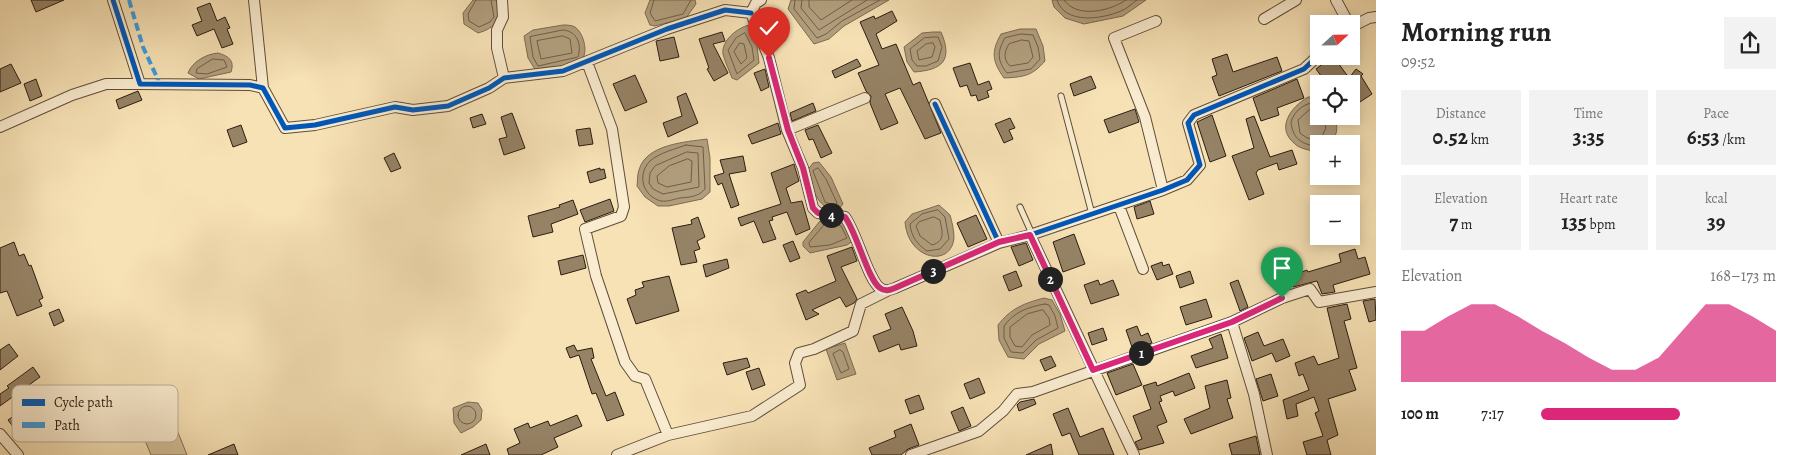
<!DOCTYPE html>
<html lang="en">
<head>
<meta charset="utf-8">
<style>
  body { margin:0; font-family:Alegreya,serif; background:#f2f2f2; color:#222; height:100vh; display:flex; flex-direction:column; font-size:19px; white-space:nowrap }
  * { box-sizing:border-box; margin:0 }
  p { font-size:16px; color:#767676 }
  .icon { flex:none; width:28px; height:28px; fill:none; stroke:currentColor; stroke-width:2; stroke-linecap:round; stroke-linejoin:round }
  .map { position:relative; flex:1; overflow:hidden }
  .details { display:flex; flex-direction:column; background:#fff; width:425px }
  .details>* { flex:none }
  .needle { width:32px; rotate:68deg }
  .controls { position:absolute; left:1310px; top:15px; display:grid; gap:10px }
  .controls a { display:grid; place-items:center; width:50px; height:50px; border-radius:0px; background:#fff; box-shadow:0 2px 12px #0003; font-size:25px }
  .pin { position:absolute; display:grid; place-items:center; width:42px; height:42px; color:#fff; margin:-51px -21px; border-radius:50% 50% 50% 0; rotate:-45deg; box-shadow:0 0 5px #0007 }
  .pin .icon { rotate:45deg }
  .km { position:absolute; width:25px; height:25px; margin:-12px; border-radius:50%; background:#222; color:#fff; font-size:14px; line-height:25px; text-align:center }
  .round { display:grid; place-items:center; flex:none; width:52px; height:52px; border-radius:0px; background:#f2f2f2 }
  .headline { display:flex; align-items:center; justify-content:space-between; height:85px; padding:0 25px }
  h1 { font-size:28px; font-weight:700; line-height:38px }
  .stats { display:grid; grid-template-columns:repeat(3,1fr); gap:8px; height:85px; padding:5px 25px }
  .stats div { display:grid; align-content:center; border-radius:0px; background:#f2f2f2; text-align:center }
  .stats b { font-size:21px; font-weight:700 }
  .stats small { font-size:14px; font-weight:400 }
  .stats p { font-size:14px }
  .chart { height:140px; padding:10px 25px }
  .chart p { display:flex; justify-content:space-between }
  .chart svg { width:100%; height:90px; margin-top:5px; fill:#db2777; opacity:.7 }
  ul { padding:0 25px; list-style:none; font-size:16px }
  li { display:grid; grid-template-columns:80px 60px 1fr; align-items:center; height:38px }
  li i { height:12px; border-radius:6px; background:#db2777 }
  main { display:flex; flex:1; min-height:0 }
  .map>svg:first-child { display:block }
  .green { fill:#d4c19a; stroke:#806f55 }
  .water { fill:#b29f7e; stroke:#7c6b52 }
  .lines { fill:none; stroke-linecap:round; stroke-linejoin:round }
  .shore { stroke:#6f5e47; stroke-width:1 }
  .building { fill:#968366; stroke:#2c1d10 }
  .lane-casing { stroke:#5f4e3a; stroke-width:7 }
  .street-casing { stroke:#5f4e3a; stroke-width:12 }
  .lane { stroke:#faecd0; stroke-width:5 }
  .street { stroke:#faecd0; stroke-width:10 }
  .quiet { stroke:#3d9bde; stroke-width:4; stroke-dasharray:8 4; stroke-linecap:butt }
  .cycleway-casing { stroke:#faecd0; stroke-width:8 }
  .cycleway { stroke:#0057b8; stroke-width:5 }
  .route-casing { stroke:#fff; stroke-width:10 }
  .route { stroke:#db2777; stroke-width:6 }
  .key { fill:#faecd0; stroke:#bcae96; stroke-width:1 }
  .key-label { font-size:14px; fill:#2c1d10 }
</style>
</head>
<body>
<main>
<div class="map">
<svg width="1376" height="455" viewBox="0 0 1376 455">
  <rect width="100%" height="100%" fill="#f7e2b6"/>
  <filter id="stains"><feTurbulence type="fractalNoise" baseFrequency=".004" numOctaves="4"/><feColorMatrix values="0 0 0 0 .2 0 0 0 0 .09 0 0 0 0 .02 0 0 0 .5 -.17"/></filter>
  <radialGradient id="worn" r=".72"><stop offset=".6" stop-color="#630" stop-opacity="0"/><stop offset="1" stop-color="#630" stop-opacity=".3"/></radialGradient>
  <path class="green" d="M127,396L159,430L175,425L187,455H151Z"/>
  <path class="water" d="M473,0H496C504,17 496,28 478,33L464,24L463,13Z
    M650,0H695L696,4L686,18L655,26L650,25L645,13Z
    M791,0H889L844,26L829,39L814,44L788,9Z
    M1052,0H1146L1123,16L1084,24L1065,18L1054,7Z
    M563,25C567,25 571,25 575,27C584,33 590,56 579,62C568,69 549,69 536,71L528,58L524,36L533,30Z
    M749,25L757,46L759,63L737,80L732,78C729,70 725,62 723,54C721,41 737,28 749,25Z
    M1020,29H1036L1043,46L1045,61C1032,76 1024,77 1004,78C992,61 991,52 1001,34Z
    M933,32H941C953,60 943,70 914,72L907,62L904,47L922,33Z
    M218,53C228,56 235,60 231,72L199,79L188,73C192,62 206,54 218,53Z
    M1308,97H1319V116H1333C1339,127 1338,135 1329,144H1319L1317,152C1310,150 1300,149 1295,144C1275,128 1291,107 1308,97Z
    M707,139L710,158V192L702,199L669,206H658L645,197L637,186C638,181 637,175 639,170C646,144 686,142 707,139Z
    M819,162L831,177L843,204L836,212C816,206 813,189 807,171L813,163Z
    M939,205L950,215C952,222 954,230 954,238C951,268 908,260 905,222L912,214Z
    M825,218L844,221L854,240L847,245L810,253L803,246V242L820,221Z
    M1044,298L1052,300L1060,314L1065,331L1039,344L1024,359L1008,357L999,340L998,325C1011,308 1025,303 1044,298Z
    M845,343L856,374L837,380L826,349Z
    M468,402L478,403L482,410L481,420L473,427L461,433L454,423L453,408Z"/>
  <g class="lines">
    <path class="shore" d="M476,0L468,14L469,21L479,27L490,22L494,17L491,0
      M654,0L650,13L655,21L683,14L691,0
      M795,0L794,9L817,38L826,34L842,21L880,0
      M802,0L801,8L819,30L867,0
      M809,0V7L821,20L852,0
      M1057,0C1065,25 1102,19 1121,11C1127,9 1132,3 1137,0
      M1064,0C1077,19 1110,11 1126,0
      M563,30C577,31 582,44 578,57L538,66L533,57L530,37Z
      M745,33L752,47L754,60L737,74L728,50L736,38Z
      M1021,34L1033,35L1038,47L1040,59L1031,69L1007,73C997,61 997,51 1005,38Z
      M563,36L570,39L572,53L541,59L537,41Z
      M934,37H938L942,47L938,61L926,66H917L912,60L910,49L924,38Z
      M1022,40L1029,41L1033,57L1028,63L1010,66C1003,59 1004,52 1009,44Z
      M740,43L744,44L747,58L741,64L734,52Z
      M933,43L935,47L932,57L919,60L917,51L926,44Z
      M213,59L224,60L227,67L207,74L196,73L197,69Z
      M1319,102C1306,102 1295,109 1291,122C1293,140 1302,144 1319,147
      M1319,109H1310L1298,120L1300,133L1307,138L1320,140L1326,128L1323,116
      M686,145L703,147L705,189C698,197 690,197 680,198C674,199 668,202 661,201C642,196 637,174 650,161C659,153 675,149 686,145Z
      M687,152L698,153L699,187L663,194L653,189L649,183L650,173L655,166Z
      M688,159L692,161L691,182L667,187L658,183L657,176L669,166Z
      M818,168L826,179L837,203L835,206L825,202L813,171Z
      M938,210L945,217L949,239L940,249L927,251C917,244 911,236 910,224L922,214Z
      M934,217L940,220C942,231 946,241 932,245L920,236L916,226L919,222Z
      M826,223L841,226L847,238L830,245L810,247L809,243Z
      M1045,304L1049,305L1055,316L1058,328L1036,340L1023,353L1011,352L1004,338V326C1014,312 1028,307 1045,304Z
      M1043,310L1049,318L1050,325L1032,335L1022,347L1015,346L1010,337V327L1027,314Z
      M840,350L843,352L849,369L841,373L833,354Z
      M458 415a9 9 0 1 1 18 0a9 9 0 1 1-18 0Z"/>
  </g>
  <path class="building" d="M31,0H64L36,12Z
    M210,3L217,21L225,17L230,28L227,29L233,44L222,48L214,29L197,36L192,25L202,21L197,8Z
    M892,11L897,21L876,34L882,49L896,44L913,85L920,82L941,133L925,139L900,88L885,94L898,123L881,130L870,103L871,96L866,91L858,73L879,65L860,22L874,16L875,19Z
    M722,32L725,41L713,44L728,73L714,81L707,69L709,68L699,39Z
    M674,37L679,57L660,61L656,41Z
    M1227,54L1233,72L1277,57L1282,71L1219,96L1212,77L1217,75L1212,59Z
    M1333,56L1349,78L1356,69L1363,74L1361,76L1372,94L1351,108V84H1327L1316,69Z
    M857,59L861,66L835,78L832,71Z
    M970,63L978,85L989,81L992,89L987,91L989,97L978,101L976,95L971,96L967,85L960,87L953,68Z
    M11,64L21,83L0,92V69Z
    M765,69L769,87L761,91L754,73Z
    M635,75L647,102L625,111L613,84Z
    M1091,76L1096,88L1074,96L1070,84Z
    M36,79L42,96L30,101L24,84Z
    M1297,79L1304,98L1277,108L1279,115L1261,121L1253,98Z
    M138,91L142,100L119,109L116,100Z
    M686,93L698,123L668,137L663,123L682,116L677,97Z
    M813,103L816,111L792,121L790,113Z
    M1135,109L1139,122L1109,133L1104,120Z
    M512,113L525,148L504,155L499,139L507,137L501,117Z
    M482,114L486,124L473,128L470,118Z
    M1212,115L1226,156L1210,162L1197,122Z
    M1254,116L1270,157L1292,150L1297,164L1279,170L1277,163L1258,170L1256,173L1264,194L1249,200L1232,156L1254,148L1246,119Z
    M1010,118L1015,128L1009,130L1013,139L1004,143L995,124Z
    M778,123L781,134L752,144L748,135Z
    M241,125L247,142L233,147L227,130Z
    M818,125L832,153L821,158L813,139L809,140L805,130Z
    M590,128L593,144L579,146L576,130Z
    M394,153L401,168L391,172L384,158Z
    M743,156L746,171L729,174L739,205L731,208L722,183L718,185L714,176L724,173L720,160Z
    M794,164L799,181L786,188L791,203L802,201L810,229L796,235L787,212L772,217L773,220L769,221L776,239L763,243L754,221L741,226L738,218L781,204L771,173Z
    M600,168V170L604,169L606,178L590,183L587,172Z
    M610,199L614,211L585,222L580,210Z
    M573,200L578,214L551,224L553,232L533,237L528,216L560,207L559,205Z
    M1150,201L1154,214L1137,219L1134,207Z
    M976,215L987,239L968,247L957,223Z
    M698,217L705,237L697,241L700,249L694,251L697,262L681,265L672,228L692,224L691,220Z
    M1074,234L1085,264L1063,272L1053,242Z
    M793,241L800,258L790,262L783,245Z
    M14,242L19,256L24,254L29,266L31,265L43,298L39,300L42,306L17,316L7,291L0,293V248Z
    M1026,243L1033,260L1019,266L1011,247Z
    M852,247L857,261L841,267L857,299L854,303L846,307L840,297L812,310L819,314L806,320L796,294L806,290L808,293L836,281L827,256Z
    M1355,249L1358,259L1365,257L1370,274L1333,285L1335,292L1322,294L1317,281L1293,287L1281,262L1295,256L1302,272L1307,270L1308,272L1341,262L1339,254Z
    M583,255L586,268L561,275L558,261Z
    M727,259L729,268L706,277L703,265Z
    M1162,262L1163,266L1169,264L1173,274L1157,280L1151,266Z
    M1016,271L1022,286L1009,291L1003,276Z
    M1190,271L1194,283L1180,288L1176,276Z
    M669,276L679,311L636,324L627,299L636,295L635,290L644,287L642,282Z
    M1098,280L1100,285L1113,280L1119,295L1091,304L1084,285Z
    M1238,280L1248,307L1240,311L1230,283Z
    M1206,299L1212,317L1186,325L1180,307Z
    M1375,299L1376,320L1369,322L1363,301Z
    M1347,304L1351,319L1344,321L1357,368L1349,370L1356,390L1328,399L1338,435L1327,440L1331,455H1307L1303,442L1323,436L1315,413L1319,411L1314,397L1296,404L1298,416L1287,419L1283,400L1309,390L1303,374L1299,376L1295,363L1314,356L1318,365L1339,358L1327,308Z
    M902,307L913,331L917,346L901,350L899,344L879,352L873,336L891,329L885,314Z
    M59,309L64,321L54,326L49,313Z
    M1137,326L1141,336L1148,333L1152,343L1133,350L1126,330Z
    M1103,328L1107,340L1092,345L1088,333Z
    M1258,332L1264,346L1283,339L1290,356L1276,362L1272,353L1252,361L1244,338Z
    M1221,334L1228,358L1196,368L1191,356L1213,348L1209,339Z
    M9,344L18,356L0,370V350Z
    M574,345L577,351L592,348L594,358L591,359L606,396L615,392L624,415L607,421L596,393L592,394L579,355L570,358L566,348Z
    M1051,356L1056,366L1045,371L1040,360Z
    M747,358L750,367L727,375L723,363Z
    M1133,364L1142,385L1116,395L1107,373Z
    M33,367L40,377L0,406V394L9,388L7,386Z
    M759,368L765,385L752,390L746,372Z
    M1189,373L1195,388L1175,396L1173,391L1160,396L1162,401L1159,402L1167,422L1157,426L1164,443L1139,450L1135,442L1142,439L1133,416L1151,409L1143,386L1156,382L1157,386Z
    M1271,374L1278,396L1263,401L1256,379Z
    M979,378L985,393L970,399L964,384Z
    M1227,380L1231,398L1227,399L1233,418L1191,434L1184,419L1210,408L1205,386Z
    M919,395L924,409L910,414L905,400Z
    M1034,399L1036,404L1019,411L1017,405L1020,402Z
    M32,403L41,415L17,432L8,420Z
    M963,407L971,426L959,431L951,412Z
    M1068,408L1080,437L1103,428L1114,455H1079L1070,433L1062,436L1053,414Z
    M577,415L582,426L554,438L558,447L541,455H509L507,449L520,443L514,429L528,423L530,428L548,421L550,426Z
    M911,424L919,445L908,449L901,455H872L869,448L896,437L894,431Z
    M1256,436L1260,455H1232L1229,444Z
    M234,444L238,455H208Z
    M486,444L490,455H461Z
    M1051,444L1053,455H1026Z"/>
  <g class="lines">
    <g class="lane-casing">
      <path id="lane" d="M1061,96L1092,214
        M1020,207L1032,234"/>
    </g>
    <g class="street-casing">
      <path id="street" d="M113,0L140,84L250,85L263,88L285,128L315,125L395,107L413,110L448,106L489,88L504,78L563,71L667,29L725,10L751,13
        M254,0L263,88
        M502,0L503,17L497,30V48L504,78
        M761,0L756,3L751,13L769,58L787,130L803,168L813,208L818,213L845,217C857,233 868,280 880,288C885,292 890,290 895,288L999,243
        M1336,0L1349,24
        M1264,19L1296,0
        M1156,21L1114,38L1145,117L1163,190
        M1351,27L1369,18L1376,17
        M587,62L612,129L624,207L621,216L585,229L596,276L625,362L635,376L645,379L668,435
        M935,104L999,243L1030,235L1163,190L1187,180L1200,165L1188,123L1194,115L1304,69L1319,55
        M0,127L72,95L106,84H140
        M787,130L865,98
        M1119,206L1143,269
        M1030,235L1134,455
        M0,434L18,455
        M617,455L668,435L752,416L800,385L795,363L799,353L814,349L853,331L861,304L887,291
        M911,455L979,431L1003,411L1017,394L1033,392L1232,322
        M1267,455L1254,394L1232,322L1282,298L1310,289L1319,302L1376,292"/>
    </g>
    <use href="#lane" class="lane"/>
    <use href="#street" class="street"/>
    <path class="quiet" d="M129,0L143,47L160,84"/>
    <g class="cycleway-casing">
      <path id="cycleway" d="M113,0L140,84L250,85L263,88L285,128L315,125L395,107L413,110L448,106L489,88L504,78L563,71L667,29L725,10L751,13
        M935,104L999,243L1030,235L1163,190L1187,180L1200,165L1188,123L1194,115L1304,69L1319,55"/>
    </g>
    <use href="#cycleway" class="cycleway"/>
  </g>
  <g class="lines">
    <g class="route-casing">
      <path id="route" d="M769,58L788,130L803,168L813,208L818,213L845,217C857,233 868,280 880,288C885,292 890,290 895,288L999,242L1030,235L1093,370L1232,322L1282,298"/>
    </g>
    <use href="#route" class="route"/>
  </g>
  <rect x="12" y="385" width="166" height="57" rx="8" class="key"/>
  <rect x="22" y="399" width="23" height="7" fill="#0057b8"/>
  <rect x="22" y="422" width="23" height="6" fill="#3d9bde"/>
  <g class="key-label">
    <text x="54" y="407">Cycle path</text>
    <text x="54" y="430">Path</text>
  </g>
  <rect width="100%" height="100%" filter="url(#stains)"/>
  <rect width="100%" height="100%" fill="url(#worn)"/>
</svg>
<div class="controls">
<a><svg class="needle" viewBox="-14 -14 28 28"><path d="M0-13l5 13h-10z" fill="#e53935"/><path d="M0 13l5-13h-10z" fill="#767676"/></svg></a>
<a><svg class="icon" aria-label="locate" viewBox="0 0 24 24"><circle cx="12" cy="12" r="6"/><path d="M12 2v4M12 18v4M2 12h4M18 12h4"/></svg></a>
<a>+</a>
<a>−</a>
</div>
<div class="pin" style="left:1282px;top:298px;background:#1e9e55"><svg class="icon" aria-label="arrive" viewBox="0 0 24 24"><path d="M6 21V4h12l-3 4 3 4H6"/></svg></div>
<div class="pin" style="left:769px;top:58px;background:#d93025"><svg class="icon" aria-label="check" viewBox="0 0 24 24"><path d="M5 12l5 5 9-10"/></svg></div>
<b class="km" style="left:1141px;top:353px">1</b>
<b class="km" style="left:1050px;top:279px">2</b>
<b class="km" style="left:933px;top:271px">3</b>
<b class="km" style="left:831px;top:215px">4</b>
</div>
<section class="details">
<div class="headline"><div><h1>Morning run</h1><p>09:52</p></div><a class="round"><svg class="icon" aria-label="share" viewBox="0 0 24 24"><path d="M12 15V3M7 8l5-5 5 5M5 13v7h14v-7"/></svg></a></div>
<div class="stats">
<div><p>Distance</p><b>0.52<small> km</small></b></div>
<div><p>Time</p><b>3:35</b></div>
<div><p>Pace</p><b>6:53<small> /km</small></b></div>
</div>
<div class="stats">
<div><p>Elevation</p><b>7<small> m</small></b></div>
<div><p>Heart rate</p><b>135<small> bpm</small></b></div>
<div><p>kcal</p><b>39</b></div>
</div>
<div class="chart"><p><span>Elevation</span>168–173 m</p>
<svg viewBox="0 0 160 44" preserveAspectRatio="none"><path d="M0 44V19L10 19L20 12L30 6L40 6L50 12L60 19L70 25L80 32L90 38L100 38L110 32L120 19L130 6L140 6L150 12L160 19V44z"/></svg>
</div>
<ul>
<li><b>100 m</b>7:17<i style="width:59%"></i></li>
</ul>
</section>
</main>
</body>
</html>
